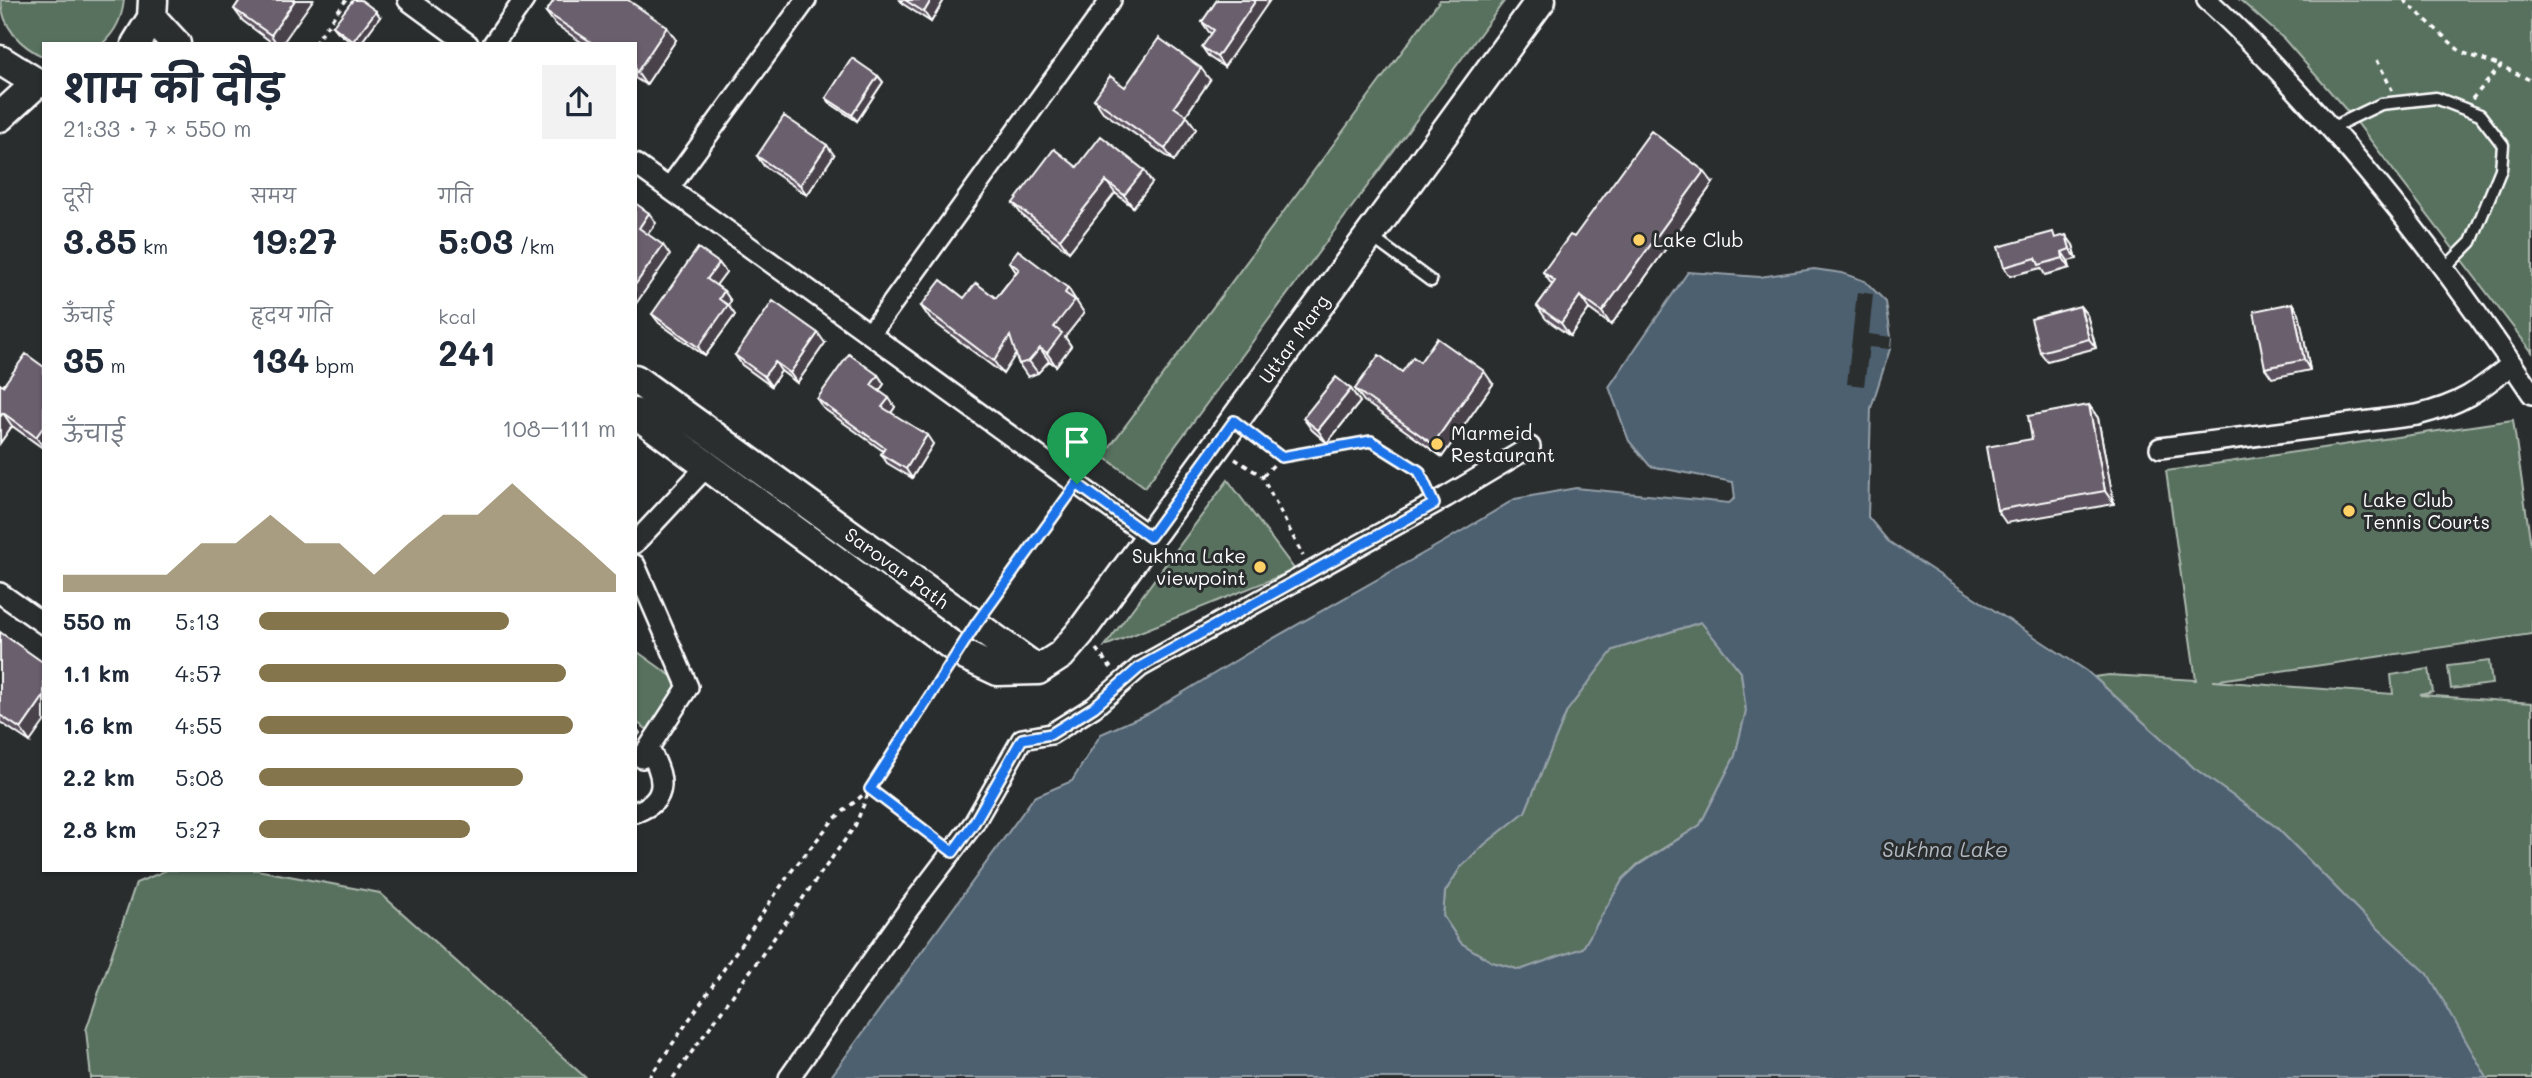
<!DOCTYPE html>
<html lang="hi">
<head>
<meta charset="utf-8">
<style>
  body { margin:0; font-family:Mali,"Playpen Sans Deva",sans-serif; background:#f2f2f3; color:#1f2937; height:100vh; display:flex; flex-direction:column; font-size:26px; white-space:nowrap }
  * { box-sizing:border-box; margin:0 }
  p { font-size:23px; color:#747a83 }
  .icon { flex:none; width:38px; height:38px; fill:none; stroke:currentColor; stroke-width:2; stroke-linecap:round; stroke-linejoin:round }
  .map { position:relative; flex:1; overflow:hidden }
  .sheet { position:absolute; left:42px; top:42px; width:595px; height:830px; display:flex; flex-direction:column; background:#fff; border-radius:0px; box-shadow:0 2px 5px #0004 }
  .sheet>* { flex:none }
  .pin { position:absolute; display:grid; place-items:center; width:60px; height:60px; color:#fff; margin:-72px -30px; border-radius:50% 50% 50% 0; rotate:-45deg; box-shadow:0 0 7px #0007 }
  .pin .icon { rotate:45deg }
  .round { display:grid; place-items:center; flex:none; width:74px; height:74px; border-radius:0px; background:#f2f2f3 }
  .head { display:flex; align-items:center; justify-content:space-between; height:119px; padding:0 21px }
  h1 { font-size:38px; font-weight:700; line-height:52px }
  .stats { display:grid; grid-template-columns:repeat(3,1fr); gap:10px; height:119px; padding:7px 21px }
  .stats div { display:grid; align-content:center }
  .stats b { font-size:35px; font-weight:700 }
  .stats small { font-size:19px; font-weight:400 }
  .stats p { font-size:19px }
  .chart { height:196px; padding:14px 21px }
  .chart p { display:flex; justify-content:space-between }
  .chart svg { width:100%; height:126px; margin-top:7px; fill:#84754c; opacity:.7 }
  ul { padding:0 21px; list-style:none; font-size:23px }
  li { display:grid; grid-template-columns:112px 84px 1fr; align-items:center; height:52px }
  li i { height:18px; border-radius:9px; background:#84754c }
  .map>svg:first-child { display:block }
  .green { fill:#58715e; stroke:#acb8ae; stroke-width:2 }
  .water { fill:#4e6070; stroke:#95a0a9; stroke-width:2; fill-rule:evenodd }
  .pier { fill:#2a2d2e }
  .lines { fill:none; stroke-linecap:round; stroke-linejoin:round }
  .lane-casing { stroke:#fff; stroke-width:15 }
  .street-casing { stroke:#fff; stroke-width:24 }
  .secondary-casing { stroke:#fff; stroke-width:33 }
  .path { stroke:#fff; stroke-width:3.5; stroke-dasharray:5 5; stroke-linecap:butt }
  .lane { stroke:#2a2d2e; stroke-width:10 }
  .street { stroke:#2a2d2e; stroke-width:19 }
  .secondary { stroke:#2a2d2e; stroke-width:28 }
  .wall { fill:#5b515e; stroke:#fff; stroke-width:2 }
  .shaded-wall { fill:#4a424c; stroke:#fff; stroke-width:2 }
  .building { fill:#6a5e6d; stroke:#fff; stroke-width:2 }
  .route-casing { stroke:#fff; stroke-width:14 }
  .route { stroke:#1a73e8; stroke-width:9 }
  .poi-dot { fill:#ffd166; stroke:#2a2d2e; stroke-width:2.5 }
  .labels { text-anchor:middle; stroke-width:6; stroke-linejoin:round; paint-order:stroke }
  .poi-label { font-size:19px; fill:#fff; stroke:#2a2d2e; text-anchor:start }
  .street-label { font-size:19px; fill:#fff; stroke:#2a2d2e }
  .water-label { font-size:21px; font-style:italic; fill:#afb7bf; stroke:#2a2d2e }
</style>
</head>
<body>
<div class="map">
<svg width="2532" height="1078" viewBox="0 0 2532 1078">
  <rect width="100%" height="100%" fill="#2a2d2e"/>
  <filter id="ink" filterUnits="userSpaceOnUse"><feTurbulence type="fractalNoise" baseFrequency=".0143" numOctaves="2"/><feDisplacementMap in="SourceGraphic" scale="14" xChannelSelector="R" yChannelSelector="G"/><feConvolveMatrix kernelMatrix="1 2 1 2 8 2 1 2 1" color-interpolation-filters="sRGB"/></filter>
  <g filter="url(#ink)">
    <path class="green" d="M1,0H124C122,18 116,31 102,44H44V57C20,46 2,27 1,0Z
      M1440,0H1505L1145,487L1103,456Z
      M2240,0H2532V352L2355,120L2284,39Z
      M2513,420L2532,552V634L2213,681L2393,694L2391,675L2429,669L2433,692L2420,695L2532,703V1078H2487L2427,974L2361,913L2276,827L2194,768L2094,677L2109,675L2196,680L2166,471Z
      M1228,480L1295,570L1105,646Z
      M1701,622L1741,672L1746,711L1735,756L1700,825L1637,865L1623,879L1583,948L1520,970L1492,962L1461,943L1443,916L1445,892L1460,868L1485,844L1525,812L1567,711L1613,650Z
      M635,650L681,683L648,730L635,721Z
      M2489,661L2492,684L2451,689L2448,666Z
      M167,870H257L380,893L586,1078H91L86,1030L136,883Z"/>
    <path class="water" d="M1814,269L1842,273L1865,281L1886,302L1891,337L1890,349L1871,408L1868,517L1888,541L2087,671L2194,768L2276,827L2361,913L2428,974L2487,1078H830L1034,797L1072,781L1101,734L1149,713L1258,647L1445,541L1515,499L1576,488L1729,503L1735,498L1733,482L1650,466L1629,441L1609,387L1688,272L1760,277ZM1701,622L1741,672L1746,711L1735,756L1700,825L1637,866L1623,879L1583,948L1520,970L1492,962L1461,943L1443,916L1445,892L1460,868L1485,844L1525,812L1567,711L1613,650Z"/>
    <path class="pier" d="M1857,292L1873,294L1869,334L1891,337L1890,349L1869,347L1864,386L1847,384Z"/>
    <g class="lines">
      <g class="lane-casing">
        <path id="lane" d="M2331,128L2381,104L2436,98L2480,115L2503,145L2501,169L2471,242L2445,268
          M1370,236L1431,281"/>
      </g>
      <g class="street-casing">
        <path id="street" d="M408,0L468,44
          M2207,0C2239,28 2267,59 2297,91C2384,185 2461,287 2532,394
          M493,44L524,0
          M635,164L1150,537
          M669,188L806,0
          M870,334L1111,0
          M2160,448L2417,415C2462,404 2477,392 2512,364
          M635,543L707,466
          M635,565L688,687L642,758
          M0,593L44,624
          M635,812C671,801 664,774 648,748
          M789,1078L908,910L974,823L1022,739L1051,734L1094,707L1140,667L1446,497L1530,447"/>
      </g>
      <g class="secondary-casing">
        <path id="secondary" d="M152,18L176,44
          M136,44L152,18L153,0
          M0,60L37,83H44
          M0,117L37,83
          M635,379L1038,670
          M635,413L966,656L998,671L1038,670
          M1038,670L1061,655L1080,633L1541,0"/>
      </g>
      <path class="path" d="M2404,0L2461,52L2501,66
        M314,44L346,0
        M2377,60L2392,90
        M2472,99L2501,66L2532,81
        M1252,435L1281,457L1371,441L1419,471L1426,488
        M1235,459L1262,476L1303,556
        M1263,476L1281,457
        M988,607L1065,500
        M1096,649L1111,668
        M649,1078L790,873L833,820L870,789L937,840
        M673,1078L855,826L870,789L948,669"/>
      <use href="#lane" class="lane"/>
      <use href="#street" class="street"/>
      <use href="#secondary" class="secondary"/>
    </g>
    <path class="wall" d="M240,0L282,44H274L243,21L234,9Z
      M900,0H944L931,22L903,4Z
      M1217,0L1224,67L1209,57L1202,47L1212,34L1209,32L1202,22Z
      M546,12L676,40L646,85L635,78V44H584L555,24Z
      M380,17L360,44H353L338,32L333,26Z
      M878,76L883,82L857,121L831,104L826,98Z
      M1210,80L1186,115L1196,129L1174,161L1103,112L1094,99L1125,87Z
      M834,155L807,195L764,166L757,156Z
      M1077,167L1152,183L1133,207L1115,193L1069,252L1022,215L1013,203Z
      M1713,183L1611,325L1589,309L1570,336L1546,319L1537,306L1552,285L1543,272L1574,237Z
      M2057,238L2073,245L2077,259L2068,261L2070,268L2045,275L2041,268L2010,276L2004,267Z
      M1009,262L1077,301L1076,302L1084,313L1065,337L1071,346L1056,366L1049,361L1038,373L1028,377L1019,364L1015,354L1003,374L930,319L921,306L964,298H996L1016,272Z
      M719,263L726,272L716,285L724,291L731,301L728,305L735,315L705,356L659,323L652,314Z
      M2293,303L2299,313L2310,370L2272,378L2265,368Z
      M2080,306L2087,315L2096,348L2047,361L2040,352Z
      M825,343L797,383L781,371L771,386L742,365L735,355Z
      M44,367V449L12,426L0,443L3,386Z
      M1402,372L1493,384L1442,457L1364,401L1355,389Z
      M878,375L884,384L879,391L895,407L891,413L933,444L912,478L887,463L881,454L883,451L823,408L817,399Z
      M1351,389L1360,402L1327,443L1312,430L1303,418Z
      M2089,405L2098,418L2114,504L2006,523L1997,510L2032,439Z
      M0,632L30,742L0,722Z"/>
    <path class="shaded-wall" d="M295,0H313L282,44H277L271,35Z
      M931,0H944L931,22L924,12Z
      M1256,0H1270L1224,67L1217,57Z
      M376,11L380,17L360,44H355L353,41Z
      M667,27L676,40L646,85L637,72Z
      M1201,68L1210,80L1183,119L1174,107Z
      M878,76L883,82L857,121L852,115Z
      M1187,116L1196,129L1174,161L1165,149Z
      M827,145L834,155L807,195L800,185Z
      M1144,170L1152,183L1133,207L1124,195Z
      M1704,171L1713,183L1611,325L1602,312Z
      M1106,181L1115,193L1069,252L1060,239Z
      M649,213L656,223L645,238L639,228Z
      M2066,235L2073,245L2077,259L2070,249Z
      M663,245L670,255L635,305V285Z
      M2062,252L2068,261L2070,268L2063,258Z
      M719,263L726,272L714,288L707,279Z
      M1068,288L1084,313L1065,337L1071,346L1056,366L1047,353L1065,293Z
      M724,291L731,301L728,305L735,315L705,356L698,347L719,299Z
      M1580,296L1589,309L1570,336L1561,323Z
      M2293,303L2299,313L2310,370L2304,360Z
      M2080,306L2087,315L2096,348L2089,339Z
      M818,333L825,343L797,383L790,373Z
      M1010,336L1019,349L1003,374L994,361Z
      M1040,348L1049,361L1038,373L1029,361Z
      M775,362L781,371L771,386L764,376Z
      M1484,371L1493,384L1442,457L1433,444Z
      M878,375L884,384L877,394L871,385Z
      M1351,389L1360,402L1327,443L1318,430Z
      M889,398L895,407L889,416L882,407Z
      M2089,405L2098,418L2114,504L2105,491Z
      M3,413L12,426L0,443V417Z
      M44,426V448L36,437Z
      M927,435L933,444L912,478L906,469Z
      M44,696V722L30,742L21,729Z
      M635,726L640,733L635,740Z"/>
    <path class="building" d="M240,0H295L271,35L234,9Z
      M353,0H361L376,11L353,41L333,26Z
      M554,0H628L667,27L637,72L635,71V44H594L546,12Z
      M905,0H931L924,12Z
      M1217,0H1256L1217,57L1202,47L1214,30L1202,22Z
      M1159,38L1201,68L1174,107L1187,116L1165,149L1094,99L1110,76L1125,87Z
      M852,58L878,76L852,115L826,98Z
      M784,116L827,145L800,185L757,156Z
      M1651,131L1704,171L1602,312L1580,296L1561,323L1537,306L1555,281L1543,272L1570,235L1574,237Z
      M1101,136L1144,170L1124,195L1106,181L1060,239L1013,203L1054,149L1077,167Z
      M635,203L649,213L639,228L663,245L635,285Z
      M2053,232L2055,238L2066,235L2070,249L2062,252L2063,258L2039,265L2036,258L2004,267L1998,247Z
      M698,248L719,263L707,279L724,291L719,299L728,305L698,347L652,314Z
      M1018,250L1068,288L1065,293L1075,300L1054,327L1062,333L1047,353L1040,348L1029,361L1019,364L1010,336L994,361L921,306L941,280L964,298L976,283L996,298L1019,269L1009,262Z
      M773,301L818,333L790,373L775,362L764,376L735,355Z
      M2293,303L2304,360L2265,368L2254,311Z
      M2080,306L2089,339L2040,352L2031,319Z
      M1437,338L1484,371L1433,444L1355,389L1379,355L1402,372L1413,357L1420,362Z
      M26,354L44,367V426L36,437L3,413L0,417V384L3,386Z
      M849,354L878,375L871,385L889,398L882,407L927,435L906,469L881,454L885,448L817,399Z
      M1336,377L1351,389L1318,430L1303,418Z
      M2089,405L2105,491L1997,510L1986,447L2032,439L2028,416Z
      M0,632L44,663V696L21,729L0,715Z"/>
  </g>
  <g class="lines" filter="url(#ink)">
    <g class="route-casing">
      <path id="route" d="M1234,421L1281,457L1371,441L1419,471L1434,504L1140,667L1094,707L1051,734L1022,739L974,823L953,852L870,789L976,624L1077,484L1150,537Z"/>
    </g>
    <use href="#route" class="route"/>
  </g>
  <g class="poi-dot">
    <circle cx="1639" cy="240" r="7"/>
    <circle cx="1437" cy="444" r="7"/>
    <circle cx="2349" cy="511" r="7"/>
    <circle cx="1260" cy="567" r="7"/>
  </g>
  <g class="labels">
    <g class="poi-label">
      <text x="1653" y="247">Lake Club</text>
      <text x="1451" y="440">Marmeid<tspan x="1451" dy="22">Restaurant</tspan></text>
      <text x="2363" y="507">Lake Club<tspan x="2363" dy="22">Tennis Courts</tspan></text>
      <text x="1246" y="563" text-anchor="end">Sukhna Lake<tspan x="1246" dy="22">viewpoint</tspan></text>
    </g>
    <g class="street-label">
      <text transform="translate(1294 339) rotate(-54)" y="7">Uttar Marg</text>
      <text transform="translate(897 568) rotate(36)" y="7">Sarovar Path</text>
    </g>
    <g class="water-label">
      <text x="1945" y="857">Sukhna Lake</text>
    </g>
  </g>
</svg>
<div class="pin" style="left:1077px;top:484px;background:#1e9e55"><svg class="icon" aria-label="arrive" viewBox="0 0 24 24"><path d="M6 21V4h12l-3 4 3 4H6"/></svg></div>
<section class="sheet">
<div class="head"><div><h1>शाम की दौड़</h1><p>21:33 · 7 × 550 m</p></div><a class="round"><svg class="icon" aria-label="share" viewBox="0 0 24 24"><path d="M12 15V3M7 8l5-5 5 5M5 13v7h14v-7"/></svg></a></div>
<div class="stats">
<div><p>दूरी</p><b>3.85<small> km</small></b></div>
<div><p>समय</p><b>19:27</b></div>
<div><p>गति</p><b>5:03<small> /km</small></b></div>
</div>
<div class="stats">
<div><p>ऊँचाई</p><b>35<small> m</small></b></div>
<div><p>हृदय गति</p><b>134<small> bpm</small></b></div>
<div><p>kcal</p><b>241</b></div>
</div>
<div class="chart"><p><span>ऊँचाई</span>108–111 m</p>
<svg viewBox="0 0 160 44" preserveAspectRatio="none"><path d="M0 44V38L10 38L20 38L30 38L40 27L50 27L60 17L70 27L80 27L90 38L100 27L110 17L120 17L130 6L140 17L150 27L160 38V44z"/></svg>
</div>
<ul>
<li><b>550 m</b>5:13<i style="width:70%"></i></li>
<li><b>1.1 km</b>4:57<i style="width:86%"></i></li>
<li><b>1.6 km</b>4:55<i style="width:88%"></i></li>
<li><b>2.2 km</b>5:08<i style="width:74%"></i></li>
<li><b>2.8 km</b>5:27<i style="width:59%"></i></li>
</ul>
</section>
</div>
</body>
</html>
